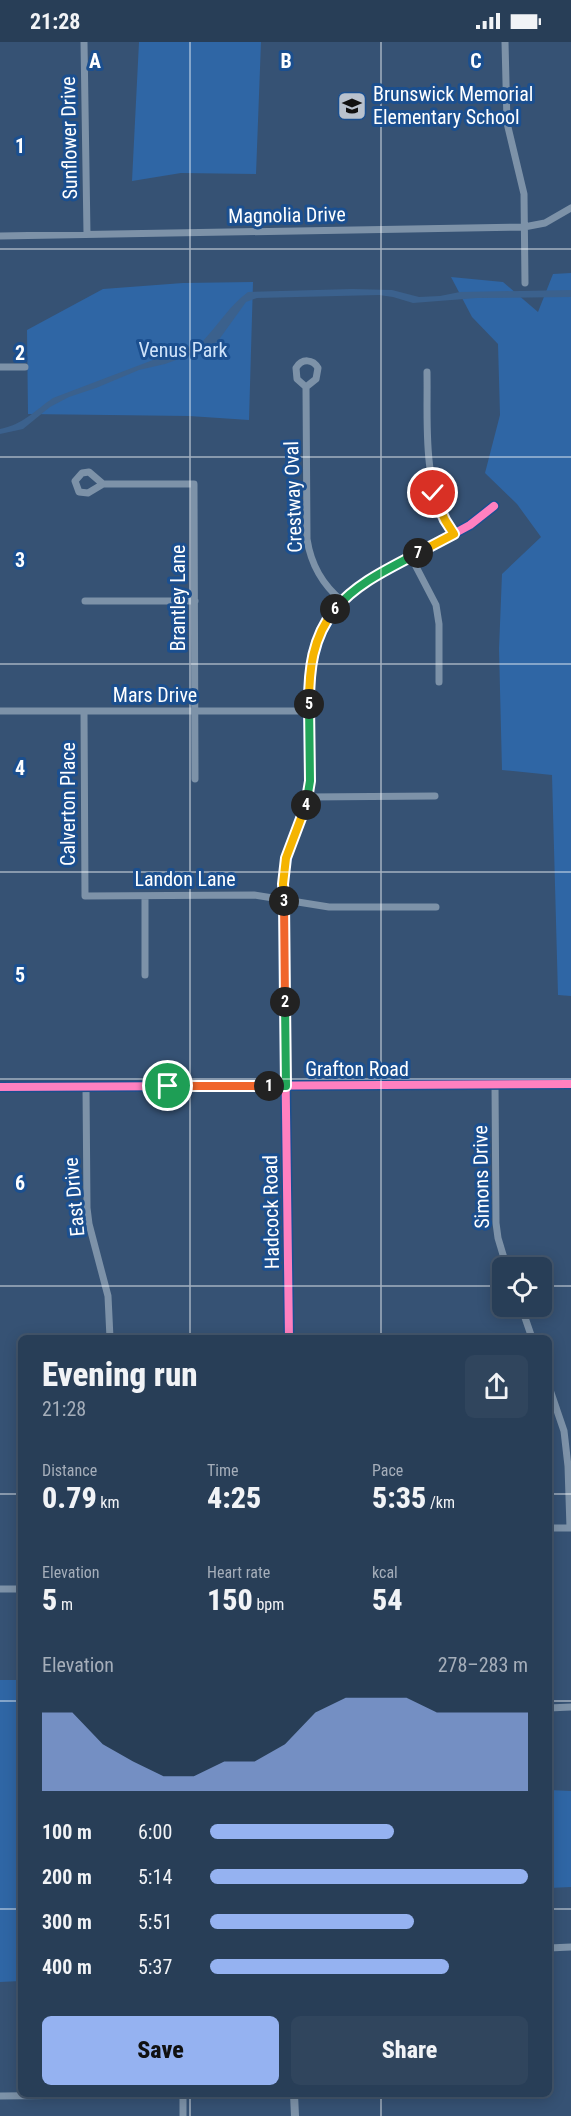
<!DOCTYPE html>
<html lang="en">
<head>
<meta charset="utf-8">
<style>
  body { margin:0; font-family:"Roboto Condensed",sans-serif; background:#30455d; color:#f1f3f6; height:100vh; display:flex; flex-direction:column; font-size:22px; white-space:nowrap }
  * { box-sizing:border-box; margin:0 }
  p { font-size:20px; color:#a5aeba }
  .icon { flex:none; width:33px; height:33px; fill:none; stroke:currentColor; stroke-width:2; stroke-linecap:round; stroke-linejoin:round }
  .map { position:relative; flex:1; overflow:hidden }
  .drawer { position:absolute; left:18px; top:1293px; width:534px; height:762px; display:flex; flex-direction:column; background:#283e57; border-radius:9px; box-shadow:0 3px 15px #0003,0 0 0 2px #44576d }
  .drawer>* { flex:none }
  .fabs { position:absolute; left:492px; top:1215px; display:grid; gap:12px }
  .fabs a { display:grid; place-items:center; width:60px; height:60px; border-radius:9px; background:#283e57; box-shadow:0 3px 15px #0003,0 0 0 2px #44576d; font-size:30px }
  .pin { position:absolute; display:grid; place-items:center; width:51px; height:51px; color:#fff; margin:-26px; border:3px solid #fff; border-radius:50%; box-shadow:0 2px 6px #0007 }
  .km { position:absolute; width:30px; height:30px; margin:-15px; border-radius:50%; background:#222; color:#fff; font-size:16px; line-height:30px; text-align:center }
  .round { display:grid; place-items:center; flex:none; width:63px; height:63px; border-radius:9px; background:#30455d }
  .head { display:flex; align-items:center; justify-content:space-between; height:102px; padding:0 24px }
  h1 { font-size:33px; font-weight:800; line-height:45px }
  .metrics { display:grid; grid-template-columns:repeat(3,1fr); gap:9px; height:102px; padding:6px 24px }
  .metrics div { display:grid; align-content:center }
  .metrics b { font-size:30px; font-weight:800 }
  .metrics small { font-size:16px; font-weight:400 }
  .metrics p { font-size:16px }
  .chart { height:168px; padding:12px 24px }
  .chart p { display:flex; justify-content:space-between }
  .chart svg { width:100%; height:108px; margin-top:6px; fill:#95b2f1; opacity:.7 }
  .cta { display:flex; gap:12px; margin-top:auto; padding:12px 24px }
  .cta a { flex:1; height:69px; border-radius:9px; background:#95b2f1; color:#111; font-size:24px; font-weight:800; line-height:69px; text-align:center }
  .cta a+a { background:#30455d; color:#f1f3f6 }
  ul { padding:0 24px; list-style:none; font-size:20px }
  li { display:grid; grid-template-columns:96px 72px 1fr; align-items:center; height:45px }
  li i { height:15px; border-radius:8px; background:#95b2f1 }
  .status { display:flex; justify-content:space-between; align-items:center; height:42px; padding:0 30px; background:#283e57; direction:ltr }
  .status svg { height:16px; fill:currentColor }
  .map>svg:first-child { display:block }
  .green { fill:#2f66a5 }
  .water { fill:#3b618d }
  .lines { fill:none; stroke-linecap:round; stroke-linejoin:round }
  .minor { stroke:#7d92a8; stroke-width:7 }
  .tertiary { stroke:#7d92a8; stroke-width:8 }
  .cycleway-casing { stroke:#1b4f8f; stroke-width:11 }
  .cycleway { stroke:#ff80c0; stroke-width:8 }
  .split-1-casing { stroke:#fff; stroke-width:12 }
  .split-2-casing { stroke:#fff; stroke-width:12 }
  .split-3-casing { stroke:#fff; stroke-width:12 }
  .split-4-casing { stroke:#fff; stroke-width:12 }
  .split-5-casing { stroke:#fff; stroke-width:12 }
  .split-6-casing { stroke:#fff; stroke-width:12 }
  .split-7-casing { stroke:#fff; stroke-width:12 }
  .split-8-casing { stroke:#fff; stroke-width:12 }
  .split-1 { stroke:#f0652b; stroke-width:8 }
  .split-2 { stroke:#22a559; stroke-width:8 }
  .split-3 { stroke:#f0652b; stroke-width:8 }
  .split-4 { stroke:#f5b400; stroke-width:8 }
  .split-5 { stroke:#22a559; stroke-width:8 }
  .split-6 { stroke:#f5b400; stroke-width:8 }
  .split-7 { stroke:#22a559; stroke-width:8 }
  .split-8 { stroke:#f5b400; stroke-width:8 }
  .grid { fill:none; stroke:#fff; stroke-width:1.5; stroke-opacity:0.55 }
  .labels { text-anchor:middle; stroke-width:6; stroke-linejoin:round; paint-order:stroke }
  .poi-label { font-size:20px; fill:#fff; stroke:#1b4f8f; text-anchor:start }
  .street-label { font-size:20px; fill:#fff; stroke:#1b4f8f }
  .park-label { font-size:20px; fill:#cfe3fa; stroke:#1b4f8f }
  .grid-label { font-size:20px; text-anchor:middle; font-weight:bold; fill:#fff; stroke:#1b4f8f; stroke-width:6; stroke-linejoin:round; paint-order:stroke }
</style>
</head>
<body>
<div class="status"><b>21:28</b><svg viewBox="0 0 49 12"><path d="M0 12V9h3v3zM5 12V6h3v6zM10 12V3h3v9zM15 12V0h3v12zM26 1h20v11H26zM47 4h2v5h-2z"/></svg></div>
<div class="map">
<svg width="571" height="2074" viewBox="0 0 571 2074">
  <rect width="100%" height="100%" fill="#365274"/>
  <path class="green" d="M139,0H261L256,132L181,131L132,139Z
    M571,231V954L558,953L552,733L502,728L499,607L502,532L541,495L517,462L485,431L500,373L498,302L472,275L451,235L503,240L538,270L553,232Z
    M253,240L249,378L189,374L28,372L27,288L103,247L183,241Z
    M0,1638H21V1939L0,1940Z
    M549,1748L571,1749V1845L549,1846Z"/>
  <path class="water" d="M352,247L392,248L419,255L440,254L460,250L571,248V255L477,256L413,261L393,255L379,253L257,256L246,260L218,299L204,308L165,322L139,328L96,346L69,355L50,365L23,387L0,392V387C24,382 34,369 53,356L203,299C218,283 230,263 248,250Z"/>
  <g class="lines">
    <path class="minor" d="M84,0L87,192
      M505,0L507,81L524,152L525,241
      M0,194L524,185L545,181L571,166
      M0,325H25
      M427,330C428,388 421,441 454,492
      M306,345L297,337L296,326C302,316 313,317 318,326L316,337L306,345L307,497C311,523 322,542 342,559
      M103,442L88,451L79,450L75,439L82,431L89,430L103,442H194L195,737
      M411,515L436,563L439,582V640
      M85,559H195
      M0,669H309
      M84,669L85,854L254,853L329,865H436
      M308,755L435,754
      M145,933V854
      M495,1042L496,1181L498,1196L507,1226
      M286,1044L284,830C289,797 306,774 310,739C309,662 294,591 365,540L470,483L494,464
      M86,1045L87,1166L89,1182L108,1254L110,1296
      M521,1264L532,1296
      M549,1345L564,1389L568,1424L570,1486
      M549,1486H571
      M0,1547H21
      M549,1666L571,1665
      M549,1906L571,1905
      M183,2052V2074
      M0,2054L183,2052"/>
    <path class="tertiary" d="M286,1044L289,1296
      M0,1045L571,1042
      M294,2052L295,2074"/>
    <g class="cycleway-casing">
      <path id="cycleway" d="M0,1045L571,1042
        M289,1296L283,842C285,804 305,777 310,739C309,662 294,591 365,540L470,483L494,464"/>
    </g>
    <use href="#cycleway" class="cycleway"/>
  </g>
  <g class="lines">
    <g class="split-1-casing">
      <path id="split-1" d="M168,1044H269"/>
    </g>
    <g class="split-2-casing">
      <path id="split-2" d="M269,1044H286L285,960"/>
    </g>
    <g class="split-3-casing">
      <path id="split-3" d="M284,859L285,960"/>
    </g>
    <g class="split-4-casing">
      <path id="split-4" d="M284,859L283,842L286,816L306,763"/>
    </g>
    <g class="split-5-casing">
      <path id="split-5" d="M306,763L310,739L309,662"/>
    </g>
    <g class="split-6-casing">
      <path id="split-6" d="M309,662C309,628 312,596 335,567"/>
    </g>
    <g class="split-7-casing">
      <path id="split-7" d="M335,567C357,541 388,527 418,511"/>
    </g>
    <g class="split-8-casing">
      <path id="split-8" d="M418,511L454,492L445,478L433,451"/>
    </g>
    <use href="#split-1" class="split-1"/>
    <use href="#split-2" class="split-2"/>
    <use href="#split-3" class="split-3"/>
    <use href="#split-4" class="split-4"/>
    <use href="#split-5" class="split-5"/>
    <use href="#split-6" class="split-6"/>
    <use href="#split-7" class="split-7"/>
    <use href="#split-8" class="split-8"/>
  </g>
  <path class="grid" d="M190,0V1296M381,0V1296M0,207H571M0,415H571M0,622H571M0,830H571M0,1037H571M0,1244H502M542,1244H571M0,1452H21M549,1452H571M0,1659H21M549,1659H571M0,1867H21M549,1867H571M190,2052V2074M381,2052V2074"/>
  <defs>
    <g id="school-square" transform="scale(1.5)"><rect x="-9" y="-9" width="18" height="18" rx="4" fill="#b9c2ce" stroke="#1b4f8f"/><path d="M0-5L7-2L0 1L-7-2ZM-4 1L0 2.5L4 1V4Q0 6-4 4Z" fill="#111"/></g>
  </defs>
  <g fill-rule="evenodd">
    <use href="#school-square" x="352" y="64"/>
  </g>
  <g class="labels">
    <g class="poi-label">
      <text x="373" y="59">Brunswick Memorial<tspan x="373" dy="23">Elementary School</tspan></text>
    </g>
    <g class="street-label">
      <text transform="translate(69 96) rotate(-91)" y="7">Sunflower Drive</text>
      <text transform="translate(287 173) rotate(-1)" y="7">Magnolia Drive</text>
      <text transform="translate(293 455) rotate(-92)" y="7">Crestway Oval</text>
      <text transform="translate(178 556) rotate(-90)" y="7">Brantley Lane</text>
      <text x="155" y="660">Mars Drive</text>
      <text transform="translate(68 762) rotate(-90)" y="7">Calverton Place</text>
      <text x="185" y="844">Landon Lane</text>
      <text x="357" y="1034">Grafton Road</text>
      <text transform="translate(481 1135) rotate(-91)" y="7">Simons Drive</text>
      <text transform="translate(74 1155) rotate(-95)" y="7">East Drive</text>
      <text transform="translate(271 1170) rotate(-91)" y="7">Hadcock Road</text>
    </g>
    <g class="park-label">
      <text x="183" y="315">Venus Park</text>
    </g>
  </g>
  <g class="grid-label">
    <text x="95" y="26">A</text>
    <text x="286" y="26">B</text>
    <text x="476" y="26">C</text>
    <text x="20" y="111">1</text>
    <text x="20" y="318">2</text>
    <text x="20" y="525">3</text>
    <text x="20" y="733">4</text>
    <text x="20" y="940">5</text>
    <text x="20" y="1148">6</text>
  </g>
</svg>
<div class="fabs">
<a><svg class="icon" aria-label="locate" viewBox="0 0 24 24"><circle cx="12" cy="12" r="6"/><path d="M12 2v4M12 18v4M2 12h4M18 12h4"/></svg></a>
</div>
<div class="pin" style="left:168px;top:1044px;background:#1e9e55"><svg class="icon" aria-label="arrive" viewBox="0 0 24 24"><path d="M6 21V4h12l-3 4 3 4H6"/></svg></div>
<div class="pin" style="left:433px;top:451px;background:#d93025"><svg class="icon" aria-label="check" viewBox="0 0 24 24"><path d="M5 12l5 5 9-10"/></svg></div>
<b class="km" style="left:269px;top:1044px">1</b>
<b class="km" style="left:285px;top:960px">2</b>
<b class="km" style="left:284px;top:859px">3</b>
<b class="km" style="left:306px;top:763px">4</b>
<b class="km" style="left:309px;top:662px">5</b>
<b class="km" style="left:335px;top:567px">6</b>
<b class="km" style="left:418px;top:511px">7</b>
<section class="drawer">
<div class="head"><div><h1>Evening run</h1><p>21:28</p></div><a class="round"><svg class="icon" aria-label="share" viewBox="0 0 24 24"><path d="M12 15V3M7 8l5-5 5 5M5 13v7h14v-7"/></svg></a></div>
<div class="metrics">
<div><p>Distance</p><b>0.79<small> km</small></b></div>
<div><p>Time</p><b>4:25</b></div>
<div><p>Pace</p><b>5:35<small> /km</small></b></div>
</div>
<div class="metrics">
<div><p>Elevation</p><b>5<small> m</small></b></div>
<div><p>Heart rate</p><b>150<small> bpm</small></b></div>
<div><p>kcal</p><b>54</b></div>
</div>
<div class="chart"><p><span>Elevation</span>278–283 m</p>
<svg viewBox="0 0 160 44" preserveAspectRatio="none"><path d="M0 44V12L10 12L20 25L30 32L40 38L50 38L60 32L70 32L80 25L90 12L100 6L110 6L120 6L130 12L140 12L150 12L160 12V44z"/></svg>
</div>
<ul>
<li><b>100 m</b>6:00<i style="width:58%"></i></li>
<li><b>200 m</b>5:14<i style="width:100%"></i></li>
<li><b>300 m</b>5:51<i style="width:64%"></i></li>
<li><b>400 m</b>5:37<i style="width:75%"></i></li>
</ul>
<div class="cta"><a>Save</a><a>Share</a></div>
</section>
</div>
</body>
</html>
